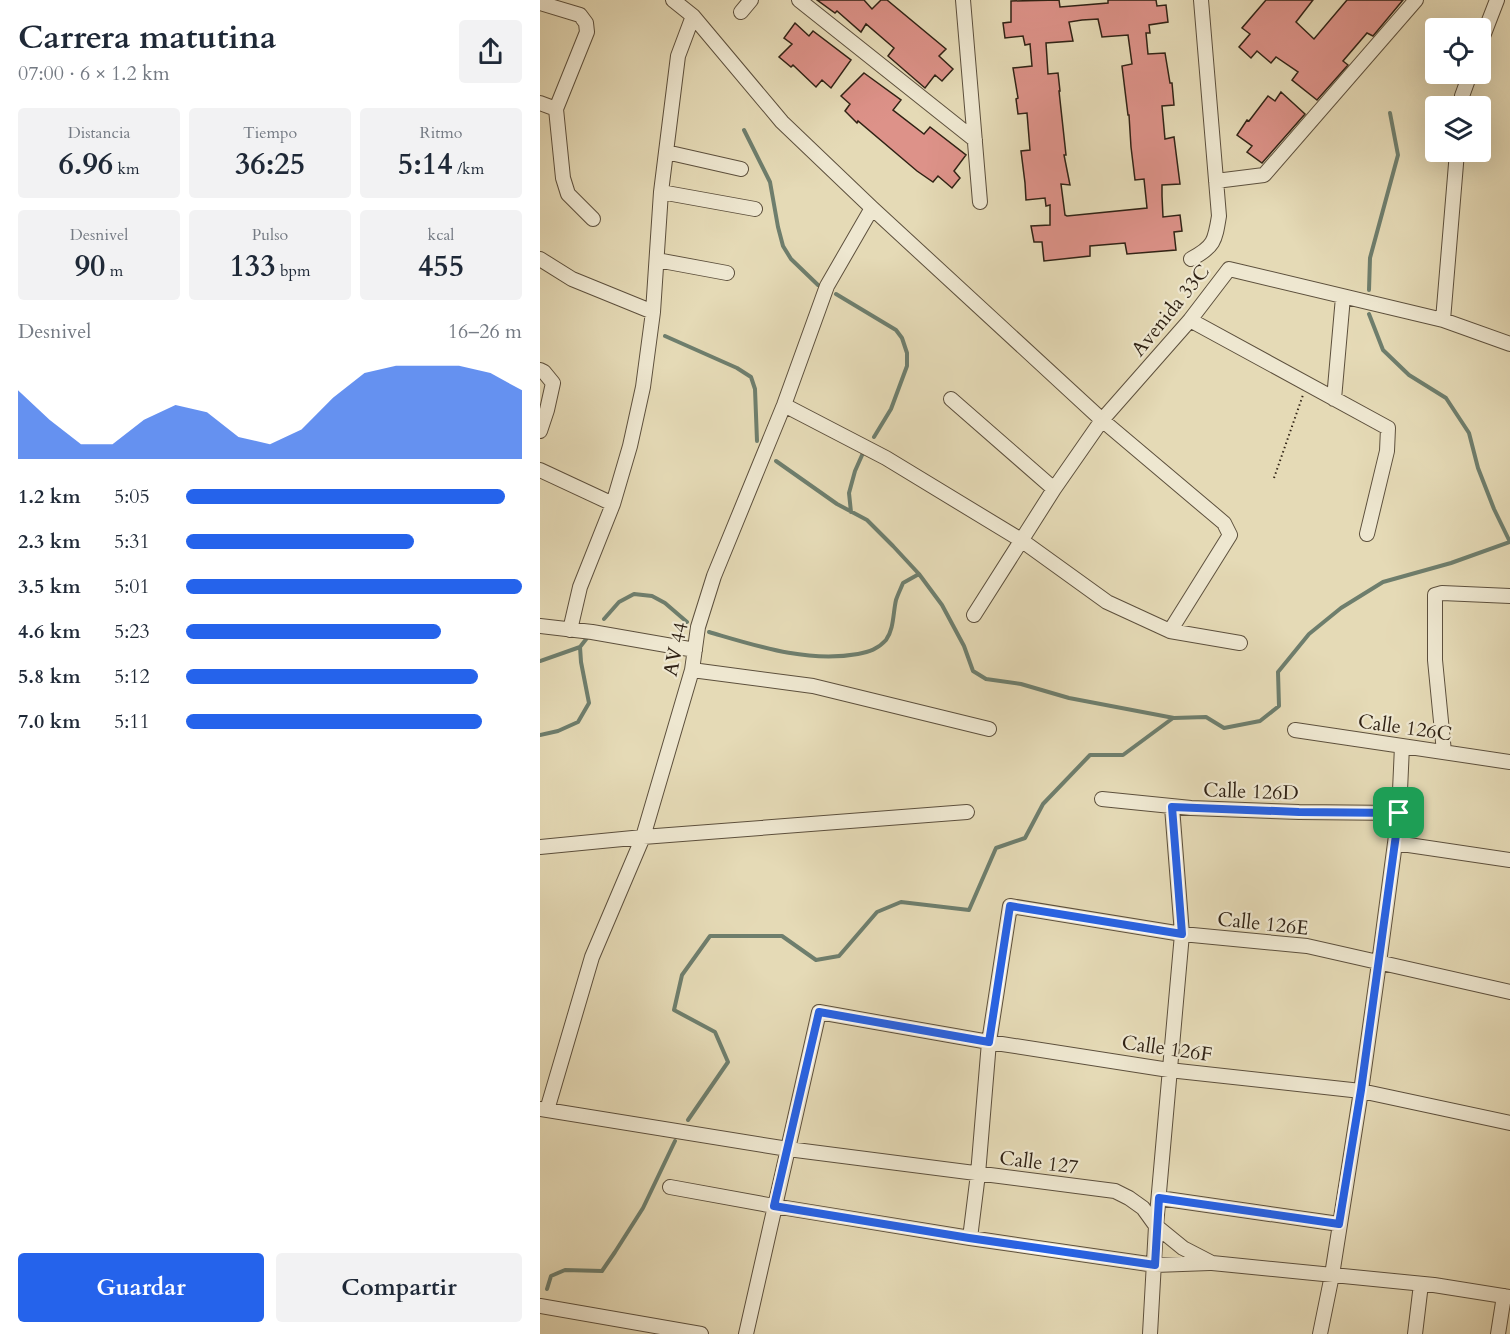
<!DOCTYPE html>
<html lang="es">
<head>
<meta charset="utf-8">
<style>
  body { margin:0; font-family:Cardo,serif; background:#f2f2f3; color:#1f2937; height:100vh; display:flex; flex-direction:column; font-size:22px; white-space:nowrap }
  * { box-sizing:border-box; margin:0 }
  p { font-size:20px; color:#747a83 }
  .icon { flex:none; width:33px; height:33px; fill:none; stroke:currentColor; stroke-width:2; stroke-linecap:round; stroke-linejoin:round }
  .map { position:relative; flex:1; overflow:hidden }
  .details { display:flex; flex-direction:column; background:#fff; width:540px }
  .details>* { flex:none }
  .fabs { position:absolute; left:885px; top:18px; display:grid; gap:12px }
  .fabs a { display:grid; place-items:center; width:66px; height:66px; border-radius:6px; background:#fff; box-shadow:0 6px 24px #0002; font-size:30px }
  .pin { position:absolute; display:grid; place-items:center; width:51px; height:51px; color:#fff; margin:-26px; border-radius:12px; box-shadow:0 3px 9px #0006 }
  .round { display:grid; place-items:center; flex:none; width:63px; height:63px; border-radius:6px; background:#f2f2f3 }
  .headline { display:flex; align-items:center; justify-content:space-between; height:102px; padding:0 18px }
  h1 { font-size:33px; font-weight:600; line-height:45px }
  .stats { display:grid; grid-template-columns:repeat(3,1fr); gap:9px; height:102px; padding:6px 18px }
  .stats div { display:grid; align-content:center; border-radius:6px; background:#f2f2f3; text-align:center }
  .stats b { font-size:30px; font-weight:600 }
  .stats small { font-size:16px; font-weight:400 }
  .stats p { font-size:16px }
  .chart { height:168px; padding:12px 18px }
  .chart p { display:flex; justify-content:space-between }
  .chart svg { width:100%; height:108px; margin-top:6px; fill:#2563eb; opacity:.7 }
  .primary-button { display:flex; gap:12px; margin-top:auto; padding:12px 18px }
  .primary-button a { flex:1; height:69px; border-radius:6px; background:#2563eb; color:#fff; font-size:24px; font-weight:600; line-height:69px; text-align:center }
  .primary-button a+a { background:#f2f2f3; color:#1f2937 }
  ul { padding:0 18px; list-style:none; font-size:20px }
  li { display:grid; grid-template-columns:96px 72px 1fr; align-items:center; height:45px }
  li i { height:15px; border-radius:8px; background:#2563eb }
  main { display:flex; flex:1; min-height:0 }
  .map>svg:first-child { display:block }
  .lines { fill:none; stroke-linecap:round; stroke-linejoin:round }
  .stream { stroke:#6e7e6d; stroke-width:4 }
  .building { fill:#dd9289; stroke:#302215; stroke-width:1.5; fill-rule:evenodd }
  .minor-casing { stroke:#5d503d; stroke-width:16 }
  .path { stroke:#302215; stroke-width:2; stroke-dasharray:1.5 3; stroke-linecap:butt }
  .minor { stroke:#eee7d0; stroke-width:14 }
  .route-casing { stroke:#fff; stroke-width:12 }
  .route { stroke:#2563eb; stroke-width:8 }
  .labels { text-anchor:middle; stroke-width:4.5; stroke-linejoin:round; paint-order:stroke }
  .street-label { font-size:20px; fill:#302215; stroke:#eee7d0 }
</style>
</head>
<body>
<main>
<section class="details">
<div class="headline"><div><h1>Carrera matutina</h1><p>07:00 · 6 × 1.2 km</p></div><a class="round"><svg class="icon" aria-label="share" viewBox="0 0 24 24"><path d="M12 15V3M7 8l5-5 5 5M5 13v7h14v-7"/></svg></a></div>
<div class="stats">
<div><p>Distancia</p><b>6.96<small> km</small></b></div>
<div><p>Tiempo</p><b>36:25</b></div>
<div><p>Ritmo</p><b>5:14<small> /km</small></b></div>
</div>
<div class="stats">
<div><p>Desnivel</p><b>90<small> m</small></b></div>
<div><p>Pulso</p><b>133<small> bpm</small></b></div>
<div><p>kcal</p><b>455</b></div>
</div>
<div class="chart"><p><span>Desnivel</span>16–26 m</p>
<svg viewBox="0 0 160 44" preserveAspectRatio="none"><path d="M0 44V16L10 28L20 38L30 38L40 28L50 22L60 25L70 35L80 38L90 32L100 19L110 9L120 6L130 6L140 6L150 9L160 16V44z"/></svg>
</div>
<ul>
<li><b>1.2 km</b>5:05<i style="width:95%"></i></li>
<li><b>2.3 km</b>5:31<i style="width:68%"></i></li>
<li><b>3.5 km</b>5:01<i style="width:100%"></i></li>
<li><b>4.6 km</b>5:23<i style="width:76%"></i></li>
<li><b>5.8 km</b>5:12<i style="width:87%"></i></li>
<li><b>7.0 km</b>5:11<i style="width:88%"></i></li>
</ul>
<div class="primary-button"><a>Guardar</a><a>Compartir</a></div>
</section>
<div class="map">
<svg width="970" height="1334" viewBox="0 0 970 1334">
  <rect width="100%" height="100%" fill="#e5dab6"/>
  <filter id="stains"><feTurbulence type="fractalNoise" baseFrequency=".00333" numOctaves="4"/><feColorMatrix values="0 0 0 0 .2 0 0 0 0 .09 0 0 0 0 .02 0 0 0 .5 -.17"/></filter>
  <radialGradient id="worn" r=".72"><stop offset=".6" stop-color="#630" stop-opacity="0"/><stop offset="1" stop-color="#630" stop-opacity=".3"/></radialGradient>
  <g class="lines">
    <path class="stream" d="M204,130L230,182L238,227L243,246L251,259L278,285
      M829,290L830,258L858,155L850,113
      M296,294L356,330L362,338L367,353V366L351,409L334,437
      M829,314L843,350L869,375L906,398L929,433L938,468L954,509L970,542
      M125,336L197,368L211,377L215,389L217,441
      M236,461L297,504L327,520L353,546L379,574L402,605L424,646L433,671L446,679L481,684L529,698L634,718L666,717L684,728L720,721L739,706L738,672L769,634L801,608L843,582L911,563L970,542
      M311,512L309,493L315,471L323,453
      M64,619L79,602L94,594L112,596L125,603L147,622
      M169,632C217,646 267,663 318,654C329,652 338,649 346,640C354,629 353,613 356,600C358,594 361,588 363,583L379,574
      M0,661L40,647
      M0,735L18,731L38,722L49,703L41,662L40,647L47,638
      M148,1120L188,1062L175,1032L134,1010L142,975L170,936H242L276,960L299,956L337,912L361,902L429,910L456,848L485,838L503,804L550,755H583L633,718
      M7,1289L11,1276L25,1270L62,1271L75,1252L103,1208L135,1141"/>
  </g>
  <path class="building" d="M277,0H324L332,9L341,0H347L406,49L399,56L413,69L402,81L395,75L385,88L348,56L354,48L326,24L321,32L297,11L295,13Z
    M519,0L520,7L568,3V0H616L617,6L626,5L628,22L609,25L610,33H606L608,54L625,53L630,83H632L634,105L622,106L625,139L634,137L640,184L622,185V196L623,217L640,215L642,231L634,232L636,250L587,254L585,243L550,246V256L504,261L502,242H494L491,226L510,225V205L506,206L505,198L486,200L485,183L481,151L490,150L487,113L478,114L476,99L478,98L473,68L492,66L490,44L485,45L483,36L465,38L463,23L471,22V1ZM558,19L562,37L588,35L592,64L582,66L588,115H589L591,147L595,180L604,179L607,208L527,216L525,215L521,184L530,185L524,155H526L519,91H520L518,73L508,74L506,43L533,41L529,22L542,20Z
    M726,0H773L756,22L774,39L807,0H863L833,36L827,33L803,61L808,65L777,100L752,80L758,72L736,57L731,63L717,51L711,58L699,47L710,34L702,28Z
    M255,23L269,36L273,31L311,60L291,88L282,80L276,87L253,65L251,67L239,57L252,44L244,38Z
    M324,73L361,100L353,110L384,134L390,127L426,155L414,171L420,178L412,188L398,176L393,182L377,171L318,121L317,123L305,111L310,104L301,96Z
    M741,92L765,114L722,163L707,152L712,146L697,135L707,120L709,121L728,96L735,101Z"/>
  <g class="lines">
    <g class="minor-casing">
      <path id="minor" d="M133,0L153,16L242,122L332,208L562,420L684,523L690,535L630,631
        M259,0L435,140
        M423,0L440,202
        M0,3L40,15L46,23L47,32L16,109L23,178L28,194L53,219
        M201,12L211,0
        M940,44L957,0
        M0,103L16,109
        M921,106L922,96L930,74
        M126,152L201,169
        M676,181L724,175L876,0
        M121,192L215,209
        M0,259L32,279L113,312
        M651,259C674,247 675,241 679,216L661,0
        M117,260L187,273
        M650,320L848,428L847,451L827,534
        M903,320L917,152
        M0,370L4,372L13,383L7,410L0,431
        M411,399L514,489
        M794,399L803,297
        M244,405L346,458L481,540L567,602L630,631L700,643
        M0,470L73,504
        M434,615L514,489L562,420L650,320L689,269L903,320L970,344
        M0,626L52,632L155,650
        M30,630L40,587L73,504L90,446L103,387L113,312L121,192L138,56L153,16
        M152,670L273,686L449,729
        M755,730L970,762
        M904,752L895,660V595L902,593L970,596
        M562,799L651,808L759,812L859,813
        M855,843L970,860
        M0,847L103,837L427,812
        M0,1109L248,1149L575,1191L589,1198L603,1208L616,1226L643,1248L672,1263L894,1285L970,1297
        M7,1110L52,957L103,837L152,670L158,627L174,576L244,405L287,286L332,208
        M130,1187L234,1206L430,1238L615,1265L670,1263
        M619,1198L799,1224
        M430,1238L438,1174L449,1042L470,906L642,934L767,946L970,992
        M0,1306L161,1334
        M206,1334L279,1012L449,1042L629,1070L821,1091L970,1123
        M610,1334L616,1226L642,934L632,807
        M780,1334L792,1275L821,1091L839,963L859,813L862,746
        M875,1334L881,1284
        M958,1334L964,1296"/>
    </g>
    <path class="path" d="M734,478L763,395"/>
    <use href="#minor" class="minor"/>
  </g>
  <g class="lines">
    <g class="route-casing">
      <path id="route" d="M632,807L759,812L859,813L821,1090L799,1224L619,1198L615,1265L429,1238L234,1206L279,1012L449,1042L470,906L642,934Z"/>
    </g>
    <use href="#route" class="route"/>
  </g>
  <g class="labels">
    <g class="street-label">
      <text transform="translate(630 310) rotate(-51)" y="7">Avenida 33C</text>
      <text transform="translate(135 649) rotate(-78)" y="7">AV 44</text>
      <text transform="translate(865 727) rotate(8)" y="7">Calle 126C</text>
      <text transform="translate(711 791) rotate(2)" y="7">Calle 126D</text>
      <text transform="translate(723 923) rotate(6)" y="7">Calle 126E</text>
      <text transform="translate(627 1048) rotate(8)" y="7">Calle 126F</text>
      <text transform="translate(499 1162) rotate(7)" y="7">Calle 127</text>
    </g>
  </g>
  <rect width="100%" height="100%" filter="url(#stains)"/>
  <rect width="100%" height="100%" fill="url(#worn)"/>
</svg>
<div class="fabs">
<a><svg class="icon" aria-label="locate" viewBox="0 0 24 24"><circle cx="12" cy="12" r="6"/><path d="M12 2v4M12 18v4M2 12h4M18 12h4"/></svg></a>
<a><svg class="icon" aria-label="layers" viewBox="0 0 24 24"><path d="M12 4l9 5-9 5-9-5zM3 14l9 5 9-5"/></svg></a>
</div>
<div class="pin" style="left:859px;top:813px;background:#1e9e55"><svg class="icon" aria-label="arrive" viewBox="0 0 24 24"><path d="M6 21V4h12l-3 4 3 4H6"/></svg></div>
</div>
</main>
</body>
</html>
